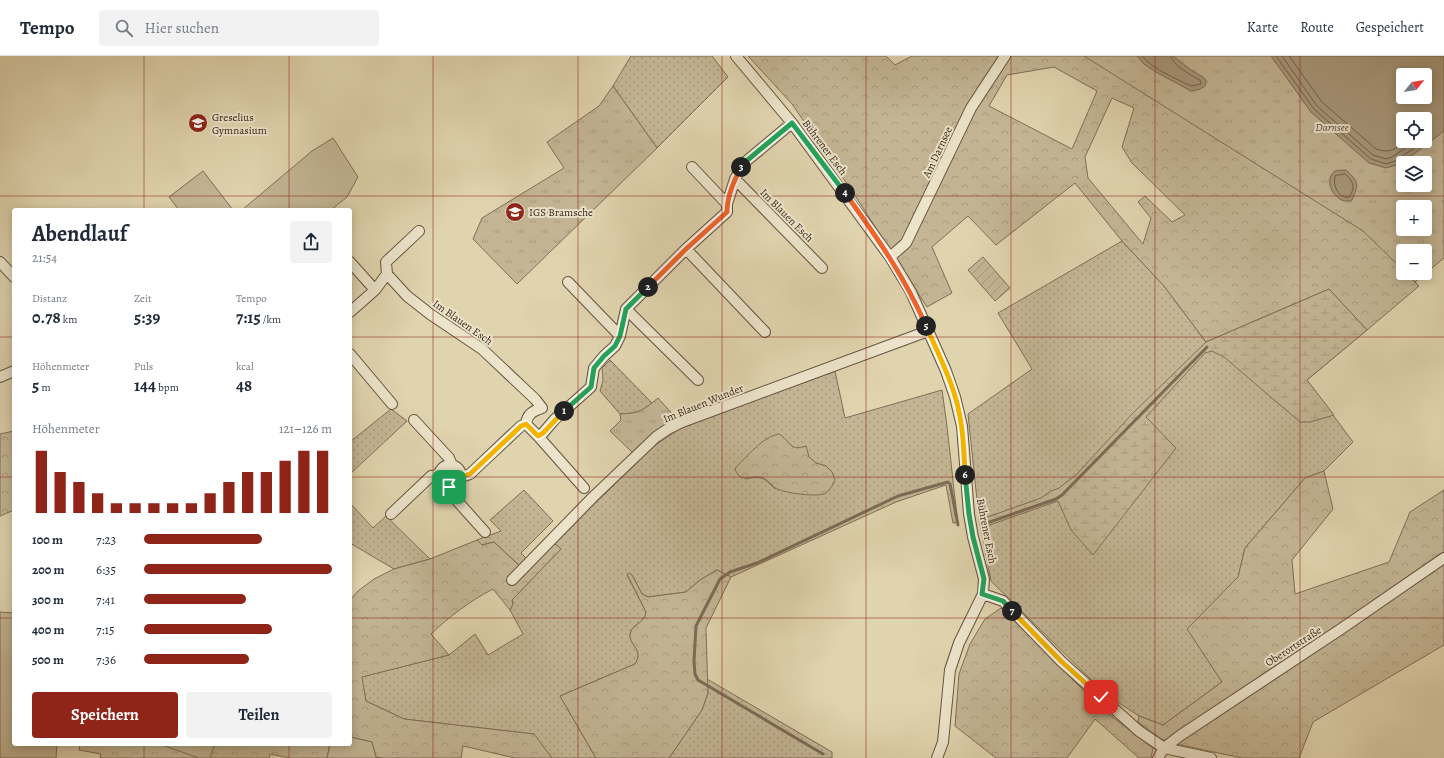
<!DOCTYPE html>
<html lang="de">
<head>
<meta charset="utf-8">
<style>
  body { margin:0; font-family:Alegreya,serif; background:#f2f2f3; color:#1f2937; height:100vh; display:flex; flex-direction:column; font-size:15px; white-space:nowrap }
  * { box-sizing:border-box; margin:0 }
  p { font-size:13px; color:#747a83 }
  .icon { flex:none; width:22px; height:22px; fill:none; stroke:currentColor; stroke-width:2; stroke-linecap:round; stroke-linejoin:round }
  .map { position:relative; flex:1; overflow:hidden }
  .sheet { position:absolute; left:12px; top:152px; width:340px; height:538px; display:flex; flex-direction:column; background:#fff; border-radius:4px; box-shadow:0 2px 10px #0003 }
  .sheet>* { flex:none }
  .needle { width:26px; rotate:60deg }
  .buttons { position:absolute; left:1396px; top:12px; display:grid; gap:8px }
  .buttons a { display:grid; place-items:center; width:36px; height:36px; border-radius:4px; background:#fff; box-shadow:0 2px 10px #0003; font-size:20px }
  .pin { position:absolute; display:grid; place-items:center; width:34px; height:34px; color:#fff; margin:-17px; border-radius:8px; box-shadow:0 2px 6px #0006 }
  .km { position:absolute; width:20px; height:20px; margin:-10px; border-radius:50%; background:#222; color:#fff; font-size:11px; line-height:20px; text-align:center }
  .round { display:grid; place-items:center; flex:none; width:42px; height:42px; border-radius:4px; background:#f2f2f3 }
  .headline { display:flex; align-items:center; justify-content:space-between; height:68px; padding:0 20px }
  h1 { font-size:22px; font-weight:600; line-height:30px }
  .stats { display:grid; grid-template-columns:repeat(3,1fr); gap:6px; height:68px; padding:4px 20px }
  .stats div { display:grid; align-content:center }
  .stats b { font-size:17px; font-weight:600 }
  .stats small { font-size:11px; font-weight:400 }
  .stats p { font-size:11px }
  .chart { height:112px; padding:8px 20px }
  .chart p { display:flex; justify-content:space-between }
  .chart svg { width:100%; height:72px; margin-top:4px; stroke:#8f2418; stroke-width:6 }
  .primary-button { display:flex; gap:8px; margin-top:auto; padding:8px 20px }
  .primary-button a { flex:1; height:46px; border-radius:4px; background:#8f2418; color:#fff; font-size:16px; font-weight:600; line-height:46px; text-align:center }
  .primary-button a+a { background:#f2f2f3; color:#1f2937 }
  ul { padding:0 20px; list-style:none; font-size:13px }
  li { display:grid; grid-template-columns:64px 48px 1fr; align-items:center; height:30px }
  li i { height:10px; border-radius:5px; background:#8f2418 }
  header { display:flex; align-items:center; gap:24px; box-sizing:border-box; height:56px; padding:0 20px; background:#fff; border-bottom:1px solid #e0e1e3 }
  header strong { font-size:19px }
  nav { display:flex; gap:22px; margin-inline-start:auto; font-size:14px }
  .search { width:280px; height:36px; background:#f2f2f3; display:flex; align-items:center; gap:10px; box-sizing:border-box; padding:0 14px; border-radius:4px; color:#747a83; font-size:15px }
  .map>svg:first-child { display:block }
  .grass { fill:url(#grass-dots); stroke:#806e58; fill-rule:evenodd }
  .forest { fill:url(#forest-crowns); stroke:#806e58; fill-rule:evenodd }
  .wetland { fill:url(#wetland-marsh); stroke:#806e58 }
  .park { fill:url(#park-tufts); stroke:#806e58; fill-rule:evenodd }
  .garden { fill:url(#garden-furrows); stroke:#806e58 }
  .pitch { fill:#c4b695; stroke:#806e58 }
  .water { fill:#a8997c; stroke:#7c6b55; fill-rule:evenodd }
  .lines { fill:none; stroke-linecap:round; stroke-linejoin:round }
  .shore { stroke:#72604c; stroke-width:1 }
  .stream { stroke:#7c6b55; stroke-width:3 }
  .minor-casing { stroke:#645240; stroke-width:12 }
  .minor { stroke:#ebe3ca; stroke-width:10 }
  .split-1-casing { stroke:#fff; stroke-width:8 }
  .split-2-casing { stroke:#fff; stroke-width:8 }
  .split-3-casing { stroke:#fff; stroke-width:8 }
  .split-4-casing { stroke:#fff; stroke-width:8 }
  .split-5-casing { stroke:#fff; stroke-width:8 }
  .split-6-casing { stroke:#fff; stroke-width:8 }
  .split-7-casing { stroke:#fff; stroke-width:8 }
  .split-8-casing { stroke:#fff; stroke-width:8 }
  .split-1 { stroke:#f5b400; stroke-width:5 }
  .split-2 { stroke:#22a559; stroke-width:5 }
  .split-3 { stroke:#f0652b; stroke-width:5 }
  .split-4 { stroke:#22a559; stroke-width:5 }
  .split-5 { stroke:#f0652b; stroke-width:5 }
  .split-6 { stroke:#f5b400; stroke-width:5 }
  .split-7 { stroke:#22a559; stroke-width:5 }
  .split-8 { stroke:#f5b400; stroke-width:5 }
  .grid { fill:none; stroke:#8f2418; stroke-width:1; stroke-opacity:0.55 }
  .labels { text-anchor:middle; stroke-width:4; stroke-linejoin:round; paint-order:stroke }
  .poi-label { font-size:11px; fill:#3b261b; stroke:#ebe3ca; text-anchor:start }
  .park-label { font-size:11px; font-style:italic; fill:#5d4a3a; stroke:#ebe3ca }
  .street-label { font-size:11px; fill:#3b261b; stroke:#ebe3ca }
</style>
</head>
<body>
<header>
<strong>Tempo</strong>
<div class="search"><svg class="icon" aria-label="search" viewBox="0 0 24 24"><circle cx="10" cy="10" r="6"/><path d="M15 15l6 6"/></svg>Hier suchen</div>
<nav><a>Karte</a><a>Route</a><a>Gespeichert</a></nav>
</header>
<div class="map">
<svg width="1444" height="702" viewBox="0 0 1444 702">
  <defs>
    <pattern id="grass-dots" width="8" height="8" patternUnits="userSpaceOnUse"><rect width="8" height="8" fill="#c4b695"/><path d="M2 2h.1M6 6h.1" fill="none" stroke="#a99c80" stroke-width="1.8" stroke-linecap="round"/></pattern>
    <pattern id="forest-crowns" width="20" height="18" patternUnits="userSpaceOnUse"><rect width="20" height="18" fill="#c4b695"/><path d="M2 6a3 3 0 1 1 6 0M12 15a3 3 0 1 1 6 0" fill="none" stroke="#a99c80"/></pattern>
    <pattern id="wetland-marsh" width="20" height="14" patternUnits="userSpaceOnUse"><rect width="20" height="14" fill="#c4b695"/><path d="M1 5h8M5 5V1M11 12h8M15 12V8" fill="none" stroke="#a99c80"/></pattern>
    <pattern id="park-tufts" width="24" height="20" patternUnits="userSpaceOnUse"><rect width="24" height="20" fill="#c4b695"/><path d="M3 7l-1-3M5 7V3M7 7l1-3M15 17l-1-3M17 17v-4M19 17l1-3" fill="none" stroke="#a99c80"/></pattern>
    <pattern id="garden-furrows" width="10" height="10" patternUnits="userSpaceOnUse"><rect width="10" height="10" fill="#c4b695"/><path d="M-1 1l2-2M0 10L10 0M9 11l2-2" fill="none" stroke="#a99c80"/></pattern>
  </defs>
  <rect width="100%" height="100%" fill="#e0d4ae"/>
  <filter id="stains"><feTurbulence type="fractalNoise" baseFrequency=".005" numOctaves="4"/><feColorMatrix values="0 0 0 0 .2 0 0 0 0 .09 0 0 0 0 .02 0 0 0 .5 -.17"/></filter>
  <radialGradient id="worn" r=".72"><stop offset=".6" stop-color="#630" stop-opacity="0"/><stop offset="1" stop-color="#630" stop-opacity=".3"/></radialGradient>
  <path class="grass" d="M631,0H712L728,21L657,92L613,30Z
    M1122,185L1164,230L1206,286L1329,233L1367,274L1307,324L1353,386L1324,415L1305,422L1245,492L1238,521L1188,573L1222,626L1163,669L1139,660L1107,639L991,525L979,463L968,358L1032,313L998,257Z
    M610,304L652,347C640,357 635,357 620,358L600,335L603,324L602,312Z
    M835,315L845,362L942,334C949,378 952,423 958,467H953L946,429L896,446L731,521L717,514L700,524L686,536L648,541L642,538L632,519H627L646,556C646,558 645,560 644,562C640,568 631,570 630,579C630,590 644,594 635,608L560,640L596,702H552L533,678L404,663L366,645L361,621L449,599L475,578L488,599L523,578L510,554L513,548L512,544L561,493L554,487L654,390L678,374L691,368ZM782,380L794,392L798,393L816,407L826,410L775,433C763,421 762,420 745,423Z
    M391,353L407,365L350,418V386Z
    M524,434L553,465L521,497L526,502L519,509L494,486L482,489L477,484L501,475L490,464Z
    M350,447L373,472L386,460L430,503L394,513L350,487Z
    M707,623L832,696V702H669L702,654L708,637Z"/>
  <path class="forest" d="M748,0H886L895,9L912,0H1137L1386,112L1440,79L1425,151H1403V217H1406L1419,230L1367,274L1329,233L1206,286L1164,230L1122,185L1075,127L996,189L968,160L932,191L952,237L927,251L854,138L792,48ZM1054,11L1097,35L1072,93L989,50L1007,19ZM1112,42L1134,52L1122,91L1132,107L1185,159L1172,166L1145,140L1138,146L1151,162L1143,188L1088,122L1085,101ZM1403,107H1425V129H1403Z
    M14,375V454L0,460V378Z
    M779,378C791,385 789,396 806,390L809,401L816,407L826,410L832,416L835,424C833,429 829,436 824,438C814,441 786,437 777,433C772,431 770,425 765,423C758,418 748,424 740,421L735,414L736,411C748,400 762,381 779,378Z
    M1324,415L1333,453L1292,504L1295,538L1389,506L1410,456L1444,434V589L1313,666L1299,702H1242L1176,688L1161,683L1138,666L1139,660L1163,669L1222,626L1187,573L1238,521L1245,492L1305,422Z
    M477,484L482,489L494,486L526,516L554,487L561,493L512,544L513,548L510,554L493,533C470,545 450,560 431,578L449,599L362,621L366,645L404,663L534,678L552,702H515L463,690L461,702H382L376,701L372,686L350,681V544L358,535L374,523L394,513L430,503Z
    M717,514L731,521L706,572L708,637L702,654L669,702H596L560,640L635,608C644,594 630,590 630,579C631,570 640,568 644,562C645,560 646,558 646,556L627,518L629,517L632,519L642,538L648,541L686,536L700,524Z
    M1001,552L1102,653L1153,692L1151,702H1139L1095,663L1067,702H996L955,670L959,618L970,588L985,563Z
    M80,688H330L327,702H290L270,698L269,702H100L101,698L79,694Z"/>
  <path class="wetland" d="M1329,233L1367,274L1307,324L1334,359L1310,366H1300L1224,301L1212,295L1205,297L1146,361L1176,392L1093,499L1071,474L1058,445L984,471L982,463L1041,442L1051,435L1059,432L1077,418L1132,358L1206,286Z"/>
  <path class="park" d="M1084,0H1444V202L1415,226L1406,217H1425V195H1403V214L1363,175ZM1403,19H1425V41H1403ZM1403,63H1425V85H1403ZM1403,107H1425V129H1403ZM1403,151H1425V173H1403Z
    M613,30L657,92L517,228L473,183L482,162L564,112L547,86L599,50Z
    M658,342L676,362L660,373L634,398L610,375L621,364L620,358C640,357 642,355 658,342Z"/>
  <path class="garden" d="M983,201L1010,232L995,245L968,214Z"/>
  <path class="pitch" d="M333,82L358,121L347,141L331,154H242L312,95Z
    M203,115L233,154H179L169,141Z
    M0,556L14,557V688H57L56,702H0Z
    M350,681L372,686L376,701L382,702H327L330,688H350Z
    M159,688H215L210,702H199Z"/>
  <path class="water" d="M1137,0H1173L1191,14L1203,21L1206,25L1205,30L1200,33L1191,35L1154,15L1144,8Z
    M1271,0H1444V75L1414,98L1396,109L1386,112L1369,107L1311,56ZM1403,19H1425V41H1403ZM1403,63H1425V85H1403Z
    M1346,114C1359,126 1359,128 1352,144C1338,150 1324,129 1332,118C1334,114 1342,114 1346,114Z"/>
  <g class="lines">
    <path class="shore" d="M1142,0C1154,14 1175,22 1191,30L1201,28L1200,24C1192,20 1172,9 1171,0
      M1276,0L1314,53L1371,103L1386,108L1395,105L1425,85
      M1282,0L1317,50L1373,99L1386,103L1392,101L1416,85
      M1289,0L1322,46L1376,93C1391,98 1394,93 1406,85
      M1345,118C1354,126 1356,132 1348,142C1337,140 1333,130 1335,120Z"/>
    <path class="stream" d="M981,469L1056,443L1062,439L1207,291
      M823,698L698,624L695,618L694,605L696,570L720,523L730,516L757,507L898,440L948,426L950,428L958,469"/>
    <g class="minor-casing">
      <path id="minor" d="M736,0L792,67L890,201L911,236L946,315L955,341L962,370L969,458L973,481L984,523L983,538L959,587L950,614L943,686L937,702
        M692,111L727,148
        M735,123L822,212
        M419,175L386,206L387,218L407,240L430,258L482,293L535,343L542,352C533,355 527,358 526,368L538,380L543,377L555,363L591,331L594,312L604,300L615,290L620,280L626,253L686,193L727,156V148L735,123L744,107L792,67
        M686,193L765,276
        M890,201L906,187L971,52L1005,0
        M0,206L14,221
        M350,206L375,234
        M568,226L620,280
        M626,253L698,324
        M350,256L375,234L387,218
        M350,298L392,348
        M0,321L14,315
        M414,364L449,402L452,409
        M538,380L584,432
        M439 420a11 11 0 1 1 22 0a11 11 0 1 1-22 0Z
        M461,421L470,418L521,370L526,368
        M449,431V435L451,438L485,476
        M391,458L431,420L439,419
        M512,524L593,441L656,381L668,373L682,366L928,275
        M983,538L1003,545L1062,606L1139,675L1164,692L1211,702
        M1158,702L1164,692L1181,679L1341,573L1444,502"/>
    </g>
    <use href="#minor" class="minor"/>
  </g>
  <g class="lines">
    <g class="split-1-casing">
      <path id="split-1" d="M449,431L457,429L461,421L470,418L521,370L526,368L538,380L543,377L564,355"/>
    </g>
    <g class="split-2-casing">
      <path id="split-2" d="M564,355L591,331L594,312L604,300L615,290L620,280L626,253L648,231"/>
    </g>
    <g class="split-3-casing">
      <path id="split-3" d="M648,231L686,193L727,156C727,140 734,125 741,111"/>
    </g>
    <g class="split-4-casing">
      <path id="split-4" d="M741,111L744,107L792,67L845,137"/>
    </g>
    <g class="split-5-casing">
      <path id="split-5" d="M845,137C876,180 905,221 926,270"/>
    </g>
    <g class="split-6-casing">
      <path id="split-6" d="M926,270C936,293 948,316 955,340C963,366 964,393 965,419"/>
    </g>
    <g class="split-7-casing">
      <path id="split-7" d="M965,419L969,458L973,481L984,523L982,538L1003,545L1012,555"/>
    </g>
    <g class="split-8-casing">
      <path id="split-8" d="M1012,555L1062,606L1101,641"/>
    </g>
    <use href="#split-1" class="split-1"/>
    <use href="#split-2" class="split-2"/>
    <use href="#split-3" class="split-3"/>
    <use href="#split-4" class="split-4"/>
    <use href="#split-5" class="split-5"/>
    <use href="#split-6" class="split-6"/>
    <use href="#split-7" class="split-7"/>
    <use href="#split-8" class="split-8"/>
  </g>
  <path class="grid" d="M144,0V154M289,0V154M433,0V702M578,0V702M722,0V702M866,0V702M1011,0V702M1155,0V702M1300,0V702M0,140H1444M0,281H14M350,281H1444M0,421H14M350,421H1444M0,562H14M350,562H1444M144,688V702M289,688V702"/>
  <defs>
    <g id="school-disc" transform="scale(1)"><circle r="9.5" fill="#8f2418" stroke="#ebe3ca"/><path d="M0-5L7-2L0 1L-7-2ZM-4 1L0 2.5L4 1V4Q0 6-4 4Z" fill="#fff"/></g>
  </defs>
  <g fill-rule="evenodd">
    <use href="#school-disc" x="198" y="67"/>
    <use href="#school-disc" x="515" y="156"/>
  </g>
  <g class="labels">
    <g class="poi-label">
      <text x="212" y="65">Greselius<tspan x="212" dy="13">Gymnasium</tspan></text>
      <text x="529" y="160">IGS Bramsche</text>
    </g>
    <g class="park-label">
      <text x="1332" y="75">Darnsee</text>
    </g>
    <g class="street-label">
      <text transform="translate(825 91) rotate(53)" y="4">Bührener Esch</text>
      <text transform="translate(937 96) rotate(-65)" y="4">Am Darnsee</text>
      <text transform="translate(787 159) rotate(45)" y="4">Im Blauen Esch</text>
      <text transform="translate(463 266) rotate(35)" y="4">Im Blauen Esch</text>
      <text transform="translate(703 347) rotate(-22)" y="4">Im Blauen Wunder</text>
      <text transform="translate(987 475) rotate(79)" y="4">Bührener Esch</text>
      <text transform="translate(1293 590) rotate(-33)" y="4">Oberortstraße</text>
    </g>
  </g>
  <rect width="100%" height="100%" filter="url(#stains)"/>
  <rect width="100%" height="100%" fill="url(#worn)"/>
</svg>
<div class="buttons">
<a><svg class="needle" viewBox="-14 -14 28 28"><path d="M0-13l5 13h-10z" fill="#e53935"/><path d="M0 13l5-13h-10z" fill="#747a83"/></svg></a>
<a><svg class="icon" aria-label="locate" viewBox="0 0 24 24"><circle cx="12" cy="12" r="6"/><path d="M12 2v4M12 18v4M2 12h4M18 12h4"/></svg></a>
<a><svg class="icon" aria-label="layers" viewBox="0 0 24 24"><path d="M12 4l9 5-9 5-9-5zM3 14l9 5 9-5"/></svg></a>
<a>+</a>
<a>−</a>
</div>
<div class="pin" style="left:449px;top:431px;background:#1e9e55"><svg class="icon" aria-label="arrive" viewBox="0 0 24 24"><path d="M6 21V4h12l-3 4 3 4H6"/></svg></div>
<div class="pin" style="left:1101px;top:641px;background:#d93025"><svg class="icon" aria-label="check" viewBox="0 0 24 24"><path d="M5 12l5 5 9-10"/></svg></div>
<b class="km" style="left:564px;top:355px">1</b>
<b class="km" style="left:648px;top:231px">2</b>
<b class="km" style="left:741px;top:111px">3</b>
<b class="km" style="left:845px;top:137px">4</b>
<b class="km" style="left:926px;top:270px">5</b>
<b class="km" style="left:965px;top:419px">6</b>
<b class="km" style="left:1012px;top:555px">7</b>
<section class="sheet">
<div class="headline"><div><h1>Abendlauf</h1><p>21:54</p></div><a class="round"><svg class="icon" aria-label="share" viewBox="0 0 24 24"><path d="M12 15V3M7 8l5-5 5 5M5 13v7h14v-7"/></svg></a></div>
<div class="stats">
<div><p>Distanz</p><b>0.78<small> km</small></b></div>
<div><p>Zeit</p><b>5:39</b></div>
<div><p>Tempo</p><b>7:15<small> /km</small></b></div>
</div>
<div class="stats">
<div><p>Höhenmeter</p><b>5<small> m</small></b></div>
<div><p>Puls</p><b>144<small> bpm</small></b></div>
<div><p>kcal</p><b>48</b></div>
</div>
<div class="chart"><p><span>Höhenmeter</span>121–126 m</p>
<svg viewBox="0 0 160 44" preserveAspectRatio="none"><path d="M5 44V6M15 44V19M25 44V25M35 44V32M45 44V38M55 44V38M65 44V38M75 44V38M85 44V38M95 44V32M105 44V25M115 44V19M125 44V19M135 44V12M145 44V6M155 44V6"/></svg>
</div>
<ul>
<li><b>100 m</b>7:23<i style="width:63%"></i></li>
<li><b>200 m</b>6:35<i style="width:100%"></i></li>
<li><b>300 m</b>7:41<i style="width:54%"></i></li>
<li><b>400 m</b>7:15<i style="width:68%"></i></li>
<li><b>500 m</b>7:36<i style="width:56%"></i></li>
</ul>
<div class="primary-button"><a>Speichern</a><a>Teilen</a></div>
</section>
</div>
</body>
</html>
